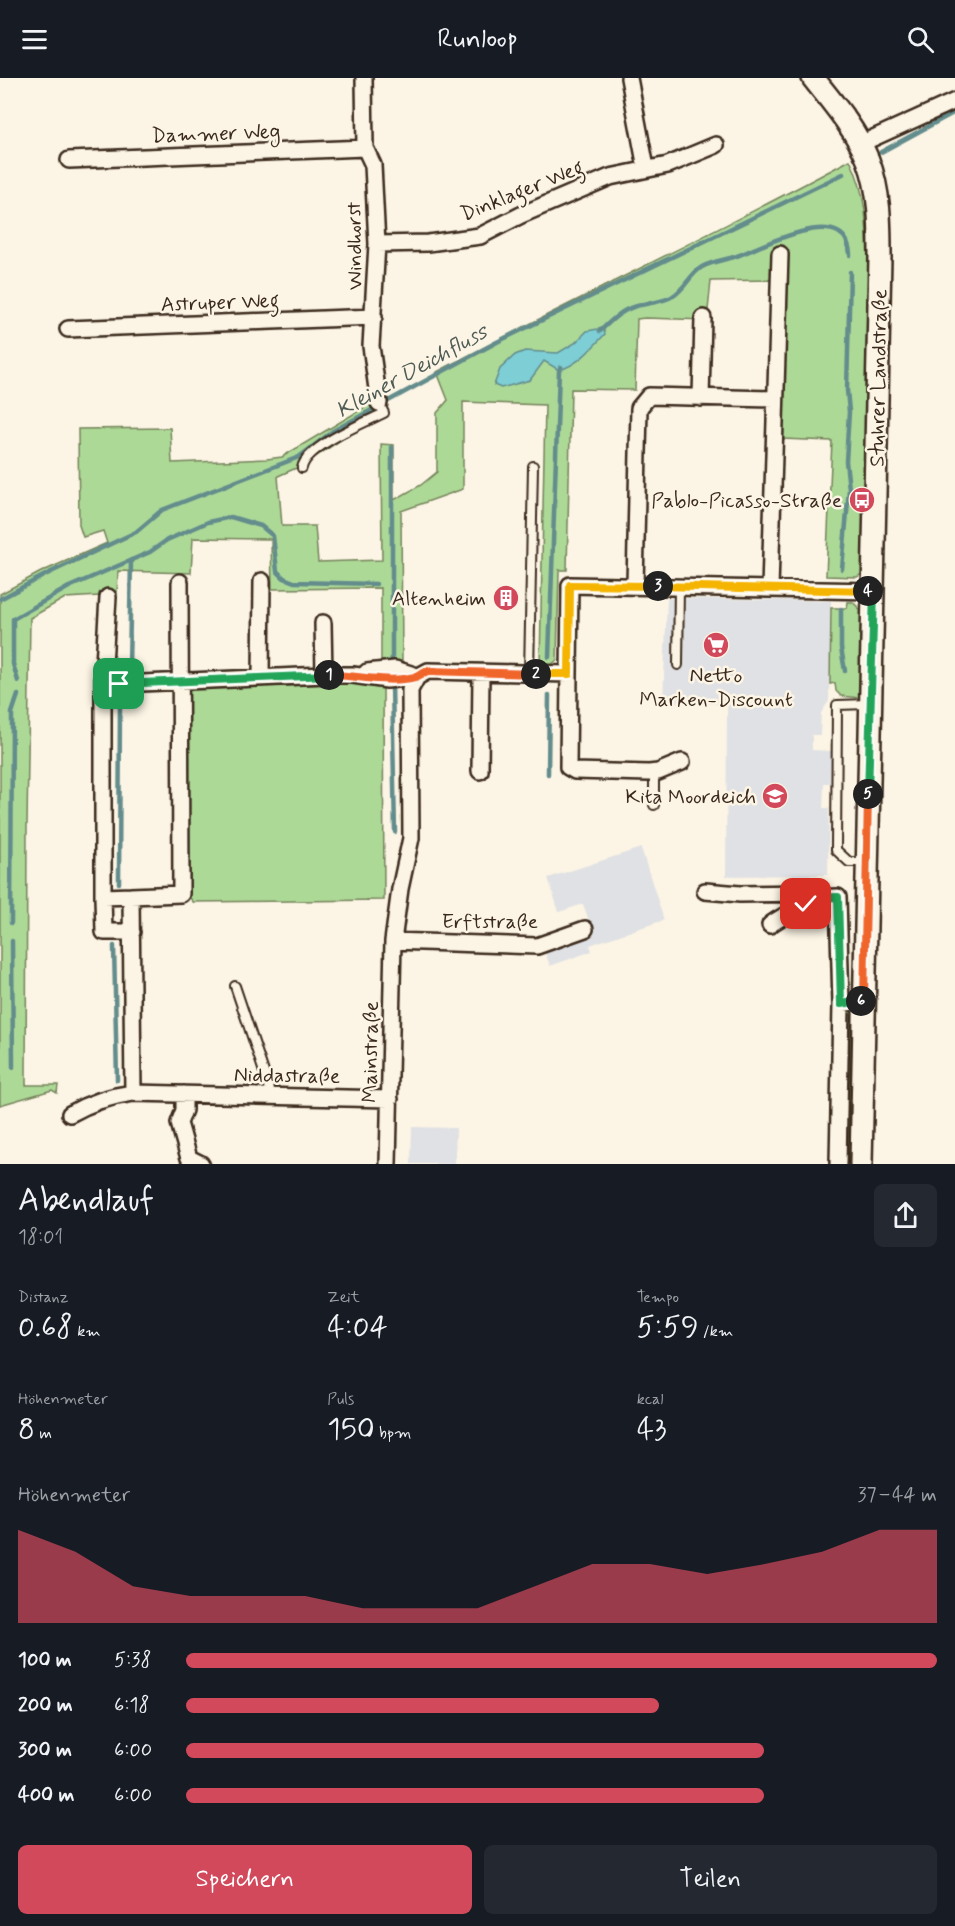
<!DOCTYPE html>
<html lang="de">
<head>
<meta charset="utf-8">
<style>
  body { margin:0; font-family:Mynerve,sans-serif; background:#242831; color:#f1f3f6; height:100vh; display:flex; flex-direction:column; font-size:22px; white-space:nowrap }
  * { box-sizing:border-box; margin:0 }
  p { font-size:20px; color:#9ea1a6 }
  .icon { flex:none; width:33px; height:33px; fill:none; stroke:currentColor; stroke-width:2; stroke-linecap:round; stroke-linejoin:round }
  .map { position:relative; height:1086px; overflow:hidden }
  .panel { display:flex; flex-direction:column; background:#171b24; flex:1 }
  .panel>* { flex:none }
  .pin { position:absolute; display:grid; place-items:center; width:51px; height:51px; color:#fff; margin:-26px; border-radius:12px; box-shadow:0 3px 9px #0006 }
  .km { position:absolute; width:30px; height:30px; margin:-15px; border-radius:50%; background:#222; color:#fff; font-size:16px; line-height:30px; text-align:center }
  .round { display:grid; place-items:center; flex:none; width:63px; height:63px; border-radius:9px; background:#242831 }
  .overview { display:flex; align-items:center; justify-content:space-between; height:102px; padding:0 18px }
  h1 { font-size:33px; font-weight:600; line-height:45px }
  .metrics { display:grid; grid-template-columns:repeat(3,1fr); gap:9px; height:102px; padding:6px 18px }
  .metrics div { display:grid; align-content:center }
  .metrics b { font-size:30px; font-weight:600 }
  .metrics small { font-size:16px; font-weight:400 }
  .metrics p { font-size:16px }
  .chart { height:168px; padding:12px 18px }
  .chart p { display:flex; justify-content:space-between }
  .chart svg { width:100%; height:108px; margin-top:6px; fill:#d1495b; opacity:.7 }
  .button { display:flex; gap:12px; margin-top:auto; padding:12px 18px }
  .button a { flex:1; height:69px; border-radius:9px; background:#d1495b; color:#fff; font-size:24px; font-weight:600; line-height:69px; text-align:center }
  .button a+a { background:#242831; color:#f1f3f6 }
  ul { padding:0 18px; list-style:none; font-size:20px }
  li { display:grid; grid-template-columns:96px 72px 1fr; align-items:center; height:45px }
  li i { height:15px; border-radius:8px; background:#d1495b }
  header { display:flex; justify-content:space-between; align-items:center; height:78px; padding:0 18px; background:#171b24; font-size:27px; font-weight:600 }
  .map>svg:first-child { display:block }
  .built { fill:#e0e1e4 }
  .green { fill:#add997; stroke:#74825a; stroke-width:1.5 }
  .water { fill:#7dced5; stroke:#638c8c; stroke-width:1.5 }
  .lines { fill:none; stroke-linecap:round; stroke-linejoin:round }
  .stream { stroke:#638c8c; stroke-width:4.5 }
  .service-casing { stroke:#3b2a1e; stroke-width:12 }
  .minor-casing { stroke:#3b2a1e; stroke-width:20 }
  .secondary-casing { stroke:#3b2a1e; stroke-width:26 }
  .service { stroke:#fcf5e5; stroke-width:8 }
  .minor { stroke:#fcf5e5; stroke-width:15 }
  .secondary { stroke:#fcf5e5; stroke-width:21 }
  .split-1-casing { stroke:#fff; stroke-width:12 }
  .split-2-casing { stroke:#fff; stroke-width:12 }
  .split-3-casing { stroke:#fff; stroke-width:12 }
  .split-4-casing { stroke:#fff; stroke-width:12 }
  .split-5-casing { stroke:#fff; stroke-width:12 }
  .split-6-casing { stroke:#fff; stroke-width:12 }
  .split-7-casing { stroke:#fff; stroke-width:12 }
  .split-1 { stroke:#22a559; stroke-width:8 }
  .split-2 { stroke:#f0652b; stroke-width:8 }
  .split-3 { stroke:#f5b400; stroke-width:8 }
  .split-4 { stroke:#f5b400; stroke-width:8 }
  .split-5 { stroke:#22a559; stroke-width:8 }
  .split-6 { stroke:#f0652b; stroke-width:8 }
  .split-7 { stroke:#22a559; stroke-width:8 }
  .labels { text-anchor:middle; stroke-width:5; stroke-linejoin:round; paint-order:stroke }
  .street-label { font-size:21px; fill:#3b2a1e; stroke:#fcf5e5 }
  .poi-label { font-size:21px; fill:#3b2a1e; stroke:#fcf5e5; text-anchor:end }
  .water-label { font-size:22px; font-style:italic; fill:#4f5b55; stroke:#fcf5e5 }
</style>
</head>
<body>
<header><svg class="icon" aria-label="menu" viewBox="0 0 24 24"><path d="M4 6h16M4 12h16M4 18h16"/></svg>Runloop<svg class="icon" aria-label="search" viewBox="0 0 24 24"><circle cx="10" cy="10" r="6"/><path d="M15 15l6 6"/></svg></header>
<div class="map">
<svg width="955" height="1086" viewBox="0 0 955 1086">
  <rect width="100%" height="100%" fill="#fcf5e5"/>
  <filter id="ink" filterUnits="userSpaceOnUse"><feTurbulence type="fractalNoise" baseFrequency=".0167" numOctaves="2"/><feDisplacementMap in="SourceGraphic" scale="12" xChannelSelector="R" yChannelSelector="G"/><feConvolveMatrix kernelMatrix="1 2 1 2 8 2 1 2 1" color-interpolation-filters="sRGB"/></filter>
  <g filter="url(#ink)">
    <path class="built" d="M667,520L831,523L829,623L821,635L820,657H812V672L831,673L830,705H824L823,730H829L828,797L726,798L727,626L663,624Z
      M641,770L664,842L590,867L592,873L550,888L544,872L593,854L583,826L559,834L548,800Z
      M412,1049L456,1050L455,1086H411Z"/>
    <path class="green" d="M850,82C867,116 867,150 868,188L863,495L857,499L826,498L832,363L782,361L774,202L711,203L707,242L645,240L637,241L635,312L571,311L567,492H559L557,582L551,587H540L545,327L463,324V411L401,433L402,585L381,586V510L272,511L271,461L193,460L191,495L118,493L117,517L65,520L30,540L27,748L26,1007H58L57,1015L52,1012L0,1027V516L41,494L107,465L103,453L83,459L79,447L78,351L170,350L172,385L267,381L282,379L375,323L380,336L303,387L278,398L282,448H315L318,484L382,482L381,366L394,367V422L421,407L437,394V335L448,322L437,294C574,221 714,156 850,82Z
      M848,524H853L862,534L860,620L841,618L836,613L835,605L830,606L831,530H847Z
      M369,605L383,607L384,822L193,824L185,813L186,617L191,611Z
      M852,932L854,933L853,1086H848L851,937H846L848,933Z"/>
    <path class="water" d="M603,250L605,256C592,270 578,287 559,292L544,283L530,302L501,310L494,307L500,291L515,277L525,273L558,275L575,265L587,253Z"/>
    <g class="lines">
      <path class="stream" d="M881,74L955,34
        M600,253C610,244 620,233 633,229C645,225 663,225 673,218C685,211 690,196 702,189C714,182 729,182 742,176C767,166 848,124 850,177
        M842,491L849,411L846,383L849,334L847,312L850,194
        M0,521L49,495L136,454L162,432L299,379L333,353L497,264L843,96
        M841,531V570L845,593
        M549,579L559,292L561,289
        M392,583V369
        M129,590L131,482
        M18,603L13,586V541L69,509L150,474L167,462L208,444L231,439L261,448L273,458L277,493L284,500L294,504L376,506
        M392,606L395,754
        M548,696L549,617
        M119,805L120,625
        M11,845L12,635L18,617
        M12,863L13,989
        M114,868L117,1002"/>
      <g class="service-casing">
        <path id="service" d="M302,390C306,368 364,345 384,335L379,325
          M678,587L679,508
          M529,596L533,388
          M654,695V727
          M865,784H849L836,772L837,627L868,626
          M235,908L272,1018"/>
      </g>
      <g class="minor-casing">
        <path id="minor" d="M364,0L365,70L373,87L377,166L371,268L379,325
          M629,0L646,90
          M860,66L955,23
          M69,82L365,70
          M377,166L428,165L480,158L521,137L610,99L668,87L716,67
          M68,251L374,239
          M701,320L703,240
          M635,507L639,330L649,318L775,321
          M770,511L780,176
          M108,519L103,603V819L131,818L133,1015
          M323,545L324,597
          M367,594L395,591L414,597
          M569,596L568,689L575,693L649,695L658,694L682,684
          M261,599L262,503
          M103,603L119,606L324,597H353L387,602L417,599
          M480,693L481,595
          M705,813L740,816L806,815L811,820C802,831 782,837 770,847
          M131,818L181,816L180,504
          M103,819L104,854H132
          M811,820L838,819L841,926
          M393,863L537,868L585,851
          M184,1016V1032L179,1045L189,1080L201,1086
          M70,1036C91,1024 110,1018 133,1015L390,1021
          M388,1086L393,863L400,811L411,760L410,612L417,599L428,593L569,596L570,507L874,513
          M838,1086L841,926L864,922"/>
      </g>
      <g class="secondary-casing">
        <path id="secondary" d="M813,0C833,25 856,52 868,82C880,113 880,146 880,179L861,1086"/>
      </g>
      <use href="#service" class="service"/>
      <use href="#minor" class="minor"/>
      <use href="#secondary" class="secondary"/>
    </g>
  </g>
  <g class="lines" filter="url(#ink)">
    <g class="split-1-casing">
      <path id="split-1" d="M119,606L329,597"/>
    </g>
    <g class="split-2-casing">
      <path id="split-2" d="M329,597C357,597 387,606 415,599C419,598 423,595 428,593L536,596"/>
    </g>
    <g class="split-3-casing">
      <path id="split-3" d="M536,596H569L570,507L658,508"/>
    </g>
    <g class="split-4-casing">
      <path id="split-4" d="M658,508L868,513"/>
    </g>
    <g class="split-5-casing">
      <path id="split-5" d="M868,513H874L868,716"/>
    </g>
    <g class="split-6-casing">
      <path id="split-6" d="M861,923L864,922L868,716"/>
    </g>
    <g class="split-7-casing">
      <path id="split-7" d="M806,826L811,820L838,819L841,926L861,923"/>
    </g>
    <use href="#split-1" class="split-1"/>
    <use href="#split-2" class="split-2"/>
    <use href="#split-3" class="split-3"/>
    <use href="#split-4" class="split-4"/>
    <use href="#split-5" class="split-5"/>
    <use href="#split-6" class="split-6"/>
    <use href="#split-7" class="split-7"/>
  </g>
  <defs>
    <g id="bus-disc" transform="scale(1.35)"><circle r="9.5" fill="#d1495b" stroke="#fcf5e5"/><path d="M-5-6H5V4H4V6H2V4H-2V6H-4V4H-5ZM-3.5-4V0h7V-4ZM-3.5 1.2v1.5H-2V1.2ZM2 1.2v1.5H3.5V1.2Z" fill="#fff"/></g>
    <g id="building-disc" transform="scale(1.35)"><circle r="9.5" fill="#d1495b" stroke="#fcf5e5"/><path d="M-4-6H4V6H1V3H-1V6H-4ZM-2.5-4.3h1.7v1.8h-1.7ZM.8-4.3h1.7v1.8H.8ZM-2.5-1h1.7V.8h-1.7ZM.8-1h1.7V.8H.8Z" fill="#fff"/></g>
    <g id="supermarket-disc" transform="scale(1.35)"><circle r="9.5" fill="#d1495b" stroke="#fcf5e5"/><path d="M-6-5.5h2.5l.6 2H6L4.5 2H-2.5L-4.4-4H-6ZM-1.5 3.2a1.3 1.3 0 1 0 .1 0ZM3 3.2a1.3 1.3 0 1 0 .1 0Z" fill="#fff"/></g>
    <g id="school-disc" transform="scale(1.35)"><circle r="9.5" fill="#d1495b" stroke="#fcf5e5"/><path d="M0-5L7-2L0 1L-7-2ZM-4 1L0 2.5L4 1V4Q0 6-4 4Z" fill="#fff"/></g>
  </defs>
  <g fill-rule="evenodd">
    <use href="#bus-disc" x="862" y="422"/>
    <use href="#building-disc" x="506" y="520"/>
    <use href="#supermarket-disc" x="716" y="567"/>
    <use href="#school-disc" x="775" y="718"/>
  </g>
  <g class="labels">
    <g class="street-label">
      <text transform="translate(216 55) rotate(-2)" y="7">Dammer Weg</text>
      <text transform="translate(522 112) rotate(-22)" y="7">Dinklager Weg</text>
      <text transform="translate(354 168) rotate(-91)" y="7">Windhorst</text>
      <text transform="translate(220 224) rotate(-2)" y="7">Astruper Weg</text>
      <text transform="translate(878 300) rotate(-89)" y="7">Stuhrer Landstraße</text>
      <text x="490" y="850">Erftstraße</text>
      <text transform="translate(370 974) rotate(-89)" y="7">Mainstraße</text>
      <text transform="translate(287 997) rotate(1)" y="7">Niddastraße</text>
    </g>
    <g class="poi-label">
      <text x="842" y="429">Pablo-Picasso-Straße</text>
      <text x="486" y="527">Altenheim</text>
      <text x="716" y="604" text-anchor="middle">Netto<tspan x="716" dy="24">Marken-Discount</tspan></text>
      <text x="756" y="725">Kita Moordeich</text>
    </g>
    <g class="water-label">
      <text transform="translate(411 292) rotate(-29)" y="8">Kleiner Deichfluss</text>
    </g>
  </g>
</svg>
<div class="pin" style="left:119px;top:606px;background:#1e9e55"><svg class="icon" aria-label="arrive" viewBox="0 0 24 24"><path d="M6 21V4h12l-3 4 3 4H6"/></svg></div>
<div class="pin" style="left:806px;top:826px;background:#d93025"><svg class="icon" aria-label="check" viewBox="0 0 24 24"><path d="M5 12l5 5 9-10"/></svg></div>
<b class="km" style="left:329px;top:597px">1</b>
<b class="km" style="left:536px;top:596px">2</b>
<b class="km" style="left:658px;top:508px">3</b>
<b class="km" style="left:868px;top:513px">4</b>
<b class="km" style="left:868px;top:716px">5</b>
<b class="km" style="left:861px;top:923px">6</b>
</div>
<section class="panel">
<div class="overview"><div><h1>Abendlauf</h1><p>18:01</p></div><a class="round"><svg class="icon" aria-label="share" viewBox="0 0 24 24"><path d="M12 15V3M7 8l5-5 5 5M5 13v7h14v-7"/></svg></a></div>
<div class="metrics">
<div><p>Distanz</p><b>0.68<small> km</small></b></div>
<div><p>Zeit</p><b>4:04</b></div>
<div><p>Tempo</p><b>5:59<small> /km</small></b></div>
</div>
<div class="metrics">
<div><p>Höhenmeter</p><b>8<small> m</small></b></div>
<div><p>Puls</p><b>150<small> bpm</small></b></div>
<div><p>kcal</p><b>43</b></div>
</div>
<div class="chart"><p><span>Höhenmeter</span>37–44 m</p>
<svg viewBox="0 0 160 44" preserveAspectRatio="none"><path d="M0 44V6L10 15L20 29L30 33L40 33L50 33L60 38L70 38L80 38L90 29L100 20L110 20L120 24L130 20L140 15L150 6L160 6V44z"/></svg>
</div>
<ul>
<li><b>100 m</b>5:38<i style="width:100%"></i></li>
<li><b>200 m</b>6:18<i style="width:63%"></i></li>
<li><b>300 m</b>6:00<i style="width:77%"></i></li>
<li><b>400 m</b>6:00<i style="width:77%"></i></li>
</ul>
<div class="button"><a>Speichern</a><a>Teilen</a></div>
</section>
</body>
</html>
